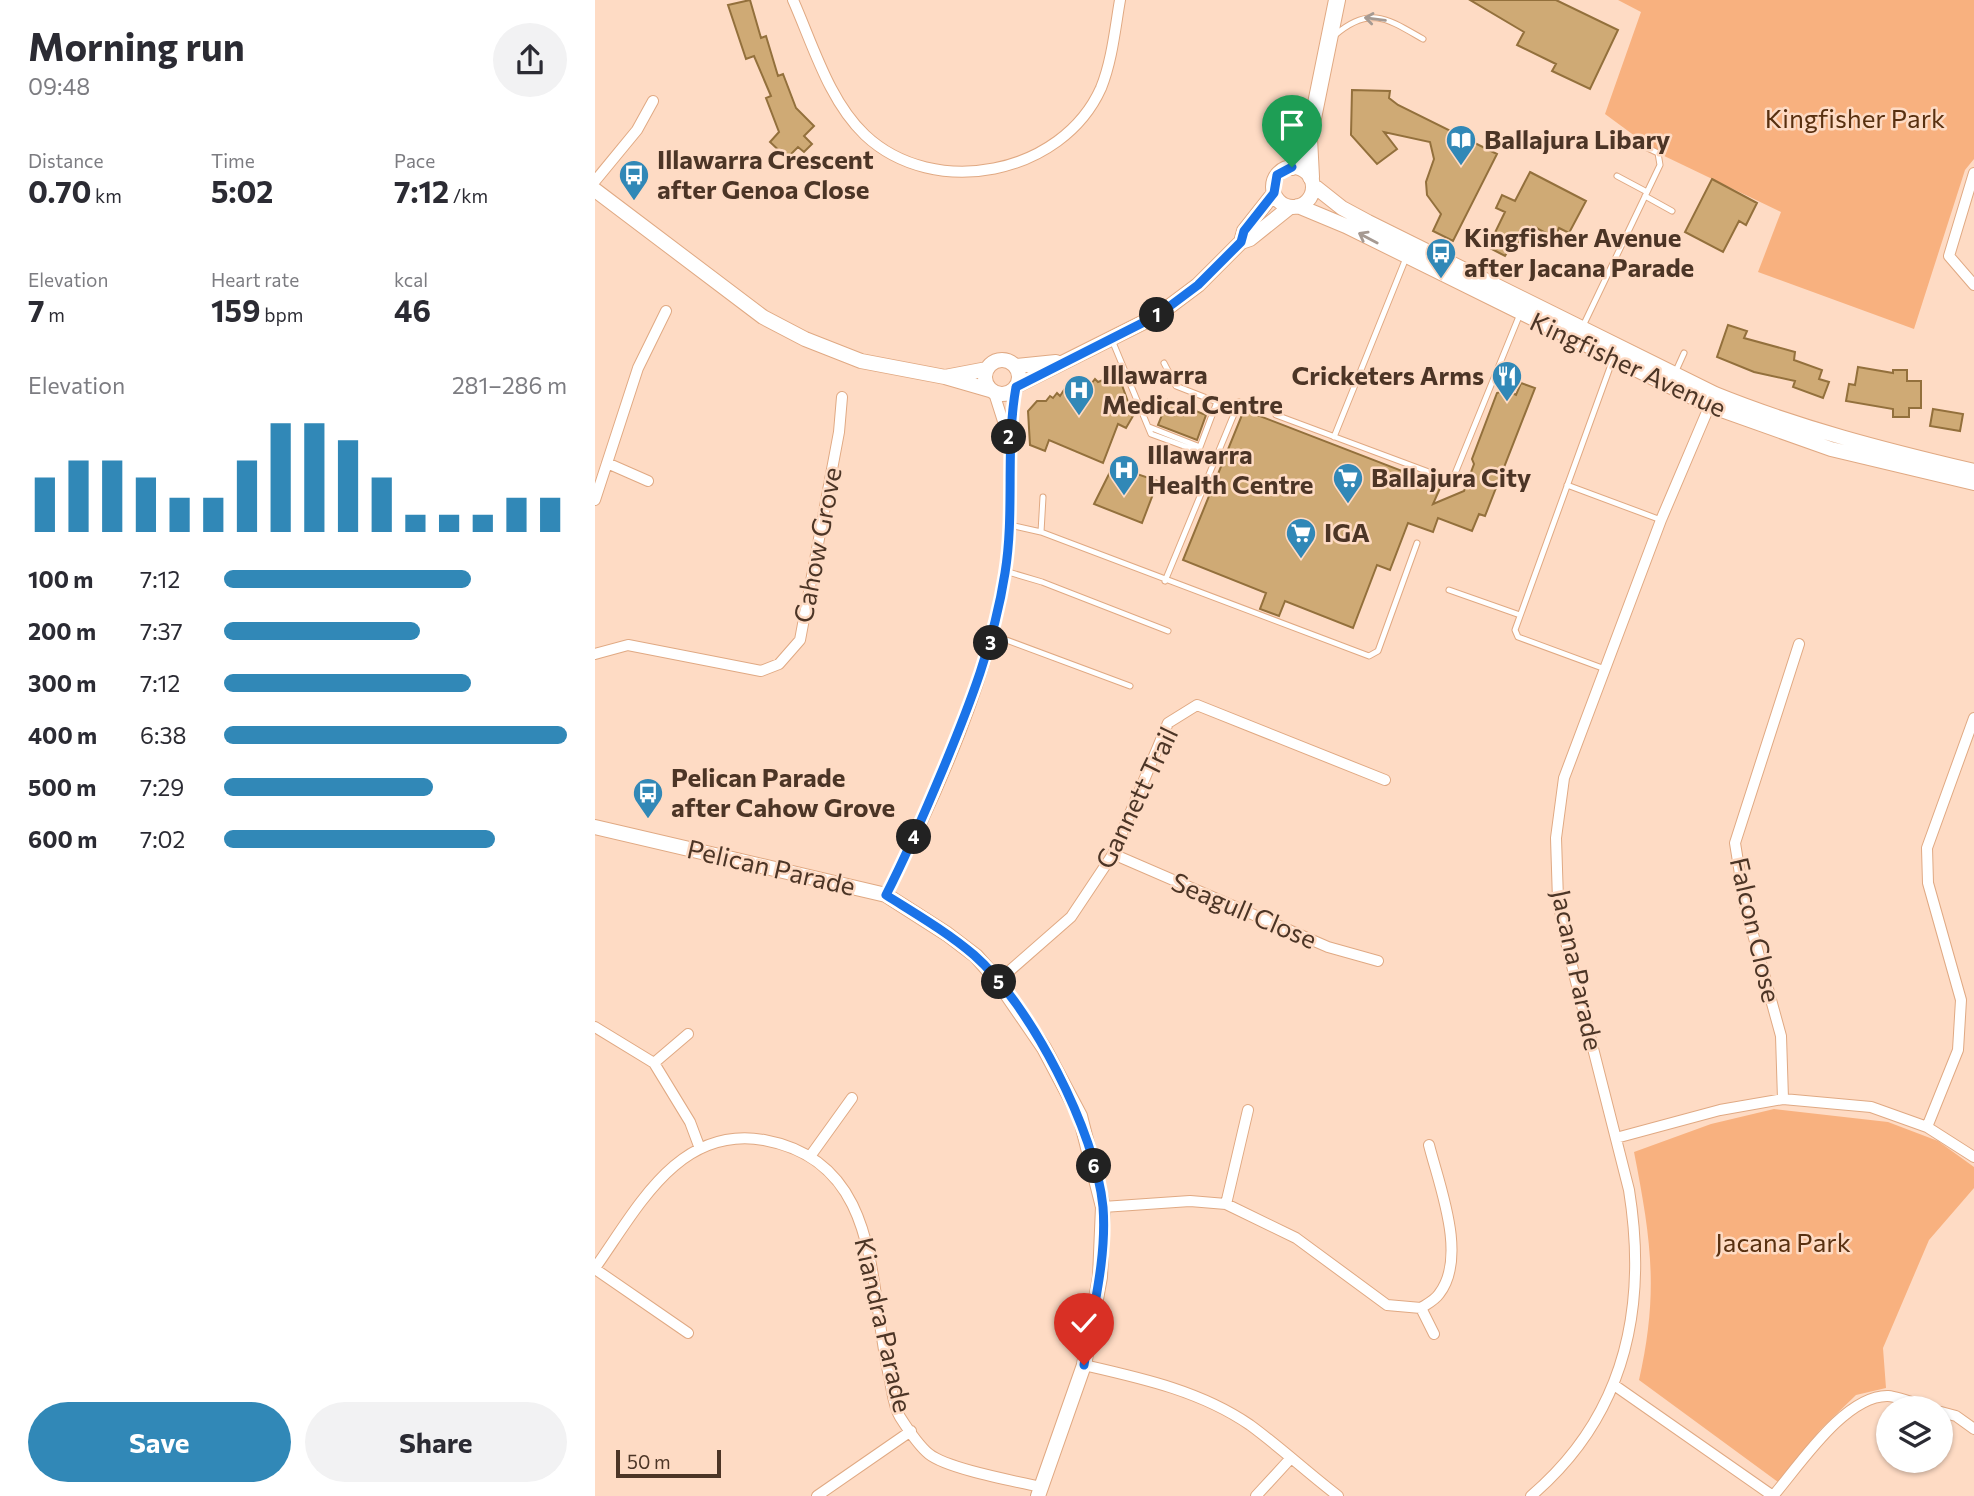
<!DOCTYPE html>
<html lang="en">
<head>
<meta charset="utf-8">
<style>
  body { margin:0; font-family:Commissioner,sans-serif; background:#f2f2f3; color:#2b2b33; height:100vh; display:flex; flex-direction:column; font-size:26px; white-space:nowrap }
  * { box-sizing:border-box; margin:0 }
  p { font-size:23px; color:#7c7c81 }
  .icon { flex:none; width:38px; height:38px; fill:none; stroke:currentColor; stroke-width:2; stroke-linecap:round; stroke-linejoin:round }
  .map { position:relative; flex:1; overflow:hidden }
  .details { display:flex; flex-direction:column; background:#fff; width:595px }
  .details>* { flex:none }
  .fabs { position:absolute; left:1281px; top:1396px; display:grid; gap:14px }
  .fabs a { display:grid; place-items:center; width:77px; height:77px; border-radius:50%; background:#fff; box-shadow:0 2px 5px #0004; font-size:35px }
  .scale { position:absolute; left:21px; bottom:18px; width:105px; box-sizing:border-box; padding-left:7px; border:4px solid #4c3526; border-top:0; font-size:19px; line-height:24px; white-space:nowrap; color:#4c3526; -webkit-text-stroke:5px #fedbc4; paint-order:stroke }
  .pin { position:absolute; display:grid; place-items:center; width:60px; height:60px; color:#fff; margin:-72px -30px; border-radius:50% 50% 50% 0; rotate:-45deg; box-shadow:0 0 7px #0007 }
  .pin .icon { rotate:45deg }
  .km { position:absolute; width:35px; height:35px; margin:-18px; border-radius:50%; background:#222; color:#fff; font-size:19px; line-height:35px; text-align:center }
  .round { display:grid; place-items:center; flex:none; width:74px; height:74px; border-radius:37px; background:#f2f2f3 }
  .summary { display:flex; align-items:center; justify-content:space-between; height:119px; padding:0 28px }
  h1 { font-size:38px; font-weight:700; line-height:52px }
  .metrics { display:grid; grid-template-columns:repeat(3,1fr); gap:10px; height:119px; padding:7px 28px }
  .metrics div { display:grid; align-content:center }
  .metrics b { font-size:30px; font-weight:700 }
  .metrics small { font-size:19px; font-weight:400 }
  .metrics p { font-size:19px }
  .chart { height:196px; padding:14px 28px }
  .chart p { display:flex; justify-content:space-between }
  .chart svg { width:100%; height:126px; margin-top:7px; stroke:#3188b7; stroke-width:6 }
  .button { display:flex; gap:14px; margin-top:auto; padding:14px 28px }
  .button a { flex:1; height:80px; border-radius:42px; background:#3188b7; color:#fff; font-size:28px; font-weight:700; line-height:80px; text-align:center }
  .button a+a { background:#f2f2f3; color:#2b2b33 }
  ul { padding:0 28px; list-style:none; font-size:23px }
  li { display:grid; grid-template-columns:112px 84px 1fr; align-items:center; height:52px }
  li i { height:18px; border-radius:9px; background:#3188b7 }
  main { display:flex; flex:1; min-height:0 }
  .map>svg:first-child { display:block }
  .green { fill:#f8b17f }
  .building { fill:#cfaa75; stroke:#93703c; stroke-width:2 }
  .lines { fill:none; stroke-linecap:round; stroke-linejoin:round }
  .service-casing { stroke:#e0a983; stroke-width:7 }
  .minor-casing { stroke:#e0a983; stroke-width:12 }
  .tertiary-casing { stroke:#e0a983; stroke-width:16 }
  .secondary-casing { stroke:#e0a983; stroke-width:18 }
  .service { stroke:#fff; stroke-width:5 }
  .minor { stroke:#fff; stroke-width:10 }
  .tertiary { stroke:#fff; stroke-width:14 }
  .secondary { stroke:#fff; stroke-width:16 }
  .oneway { stroke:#a69a92 }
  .route-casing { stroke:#fff; stroke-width:14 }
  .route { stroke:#1a73e8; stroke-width:9 }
  .labels { text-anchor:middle; stroke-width:5; stroke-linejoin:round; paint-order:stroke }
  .park-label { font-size:26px; fill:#583010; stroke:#fedbc4 }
  .poi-label { font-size:26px; font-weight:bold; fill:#4c3526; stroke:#fedbc4; text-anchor:start }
  .street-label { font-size:26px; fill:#4c3526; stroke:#fedbc4 }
</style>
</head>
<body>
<main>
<section class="details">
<div class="summary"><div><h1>Morning run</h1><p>09:48</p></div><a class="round"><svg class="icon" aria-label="share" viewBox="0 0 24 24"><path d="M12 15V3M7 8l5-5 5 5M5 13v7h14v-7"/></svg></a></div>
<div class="metrics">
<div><p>Distance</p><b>0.70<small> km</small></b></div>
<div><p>Time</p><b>5:02</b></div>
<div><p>Pace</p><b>7:12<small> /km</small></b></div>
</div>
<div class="metrics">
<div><p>Elevation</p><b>7<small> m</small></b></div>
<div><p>Heart rate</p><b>159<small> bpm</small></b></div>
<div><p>kcal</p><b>46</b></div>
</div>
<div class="chart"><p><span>Elevation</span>281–286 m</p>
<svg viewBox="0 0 160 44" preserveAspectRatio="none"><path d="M5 44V25M15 44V19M25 44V19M35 44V25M45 44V32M55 44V32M65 44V19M75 44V6M85 44V6M95 44V12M105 44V25M115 44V38M125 44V38M135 44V38M145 44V32M155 44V32"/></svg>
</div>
<ul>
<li><b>100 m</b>7:12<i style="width:72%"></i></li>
<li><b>200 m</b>7:37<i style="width:57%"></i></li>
<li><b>300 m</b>7:12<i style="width:72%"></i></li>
<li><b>400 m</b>6:38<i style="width:100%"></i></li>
<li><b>500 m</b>7:29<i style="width:61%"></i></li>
<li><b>600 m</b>7:02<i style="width:79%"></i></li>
</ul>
<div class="button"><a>Save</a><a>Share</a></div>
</section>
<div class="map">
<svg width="1379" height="1496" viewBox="0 0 1379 1496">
  <rect width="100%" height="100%" fill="#fedbc4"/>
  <path class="green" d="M1023,0H1379V159L1370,170L1319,329L1163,272L1186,212L1063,153L1010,114L1046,12Z
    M1179,1109L1293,1122L1343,1141L1379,1167V1188L1334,1240L1288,1348L1291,1388L1261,1395L1225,1430L1183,1482L1044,1380C1064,1292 1056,1239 1039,1152L1116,1124Z"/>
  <path class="building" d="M155,0L166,38L171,36L183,76L188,74L201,108L219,126L209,136L217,144L209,152L203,147L192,158L175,142L184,132L171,98L176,96L159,56L151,59L133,5Z
    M875,0H961L1023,30L995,89L957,71L961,64L922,45L929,32Z
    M757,90L795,91L794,98L803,105L902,154L858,241L838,231L846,214L832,195L831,182L839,159L835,142L789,132L802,149L782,164L756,135Z
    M935,172L991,201L974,233L964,228L960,238L938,226L928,245L919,240L910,256L893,247L910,212L901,208L907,195L920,201Z
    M1117,179L1162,203L1151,225L1144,221L1128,252L1090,232Z
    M1133,325L1152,331L1149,338L1200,352L1199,360L1227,370L1224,379L1234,382L1228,398L1198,387L1200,381L1159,372L1122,357Z
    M1263,367L1298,373V370H1312V381H1326V408H1314V417H1298V409L1251,401L1254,384L1260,385Z
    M523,374L538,416L531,428L523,424L508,463L454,440L450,451L435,445L433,411L442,401H451L455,396L458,398L462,393L465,396L469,390L473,393L479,387L482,390L486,384L489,387L493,381L496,384L500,379L503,382Z
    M926,383L940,388L890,516L884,514L877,531L843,518L838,532L813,523L795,570L782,565L758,628L690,601L684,616L665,609L671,593L588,560L649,410L846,486L838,504L869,491L879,464L877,459L902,393L911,390L921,395Z
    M573,400L611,415L602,440L563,425Z
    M1338,409L1368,414L1365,431L1335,426Z
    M518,466L563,481L547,523L499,504Z"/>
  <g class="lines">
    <g class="service-casing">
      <path id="service" d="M740,35C775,5 793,19 828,39
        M1022,176L1052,192
        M1050,196L1077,211
        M988,326L1065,165L1063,153L1038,141
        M517,340L556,434L619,457
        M1080,373L1089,353
        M681,415L850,478L859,476L925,314
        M554,427L605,447L622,402L581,386L569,363
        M739,437L811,258
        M972,485L1066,520
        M415,525L446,532L774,656L783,651L822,543
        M446,532L448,497
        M410,571L447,582L573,631
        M570,581L644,402
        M854,590L925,615
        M398,635L535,686
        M1010,669L923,637L920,630L1018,359"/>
    </g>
    <g class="minor-casing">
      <path id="minor" d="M198,0C218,45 234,101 270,135C339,200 467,175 506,88C517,61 520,29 525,0
        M1379,173L1354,256L1379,285
        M0,181L42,130L58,101
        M399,393L413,437
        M12,463L53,481
        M0,500L43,368L71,311
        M0,654L33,645L166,671L184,664L205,640L244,432L247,397
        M518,854L733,947L783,961
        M291,895C341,798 394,680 410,573C420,511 410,449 421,387
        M403,981L476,917L518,854L573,723L602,705L790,780
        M0,1027L59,1063L95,1122L104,1146
        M59,1063L93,1034
        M1188,1099L1186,1036L1150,905L1140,843L1204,644
        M1332,1127L1363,1050L1366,1000L1333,883L1332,848L1379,718
        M1021,1138L1125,1110L1188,1099L1276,1107L1332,1127L1379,1157
        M216,1155L257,1098
        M631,1204L653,1110
        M508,1207L595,1201L631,1204L701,1238L792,1305L826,1308C832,1304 840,1300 844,1294C873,1257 844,1185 834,1145
        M0,1268C42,1209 83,1125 169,1140C288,1162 273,1286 294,1376C297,1388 298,1406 305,1417C312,1428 324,1446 334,1454C353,1469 420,1481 446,1487
        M0,1269L93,1333
        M826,1308L839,1334
        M489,1365C546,1378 606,1391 655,1425C685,1447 713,1473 743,1496
        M1019,1385L1178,1496
        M1346,1412L1361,1416L1379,1429
        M222,1496L316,1431
        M661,1496L695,1459
        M936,1496C1030,1416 1053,1308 1034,1190L972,946L963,900L961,838L969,778L1066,520L1117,400
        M1178,1496C1204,1466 1250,1395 1293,1396C1306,1397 1323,1405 1335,1409"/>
    </g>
    <g class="tertiary-casing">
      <path id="tertiary" d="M678 187a20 20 0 1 1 40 0a20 20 0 1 1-40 0Z
        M718,185L747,208L773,222L1120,394C1204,428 1290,450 1379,471
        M0,190L168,317L210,339L266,361L350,377L395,390
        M703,206L751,226L1115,406L1236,449L1379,483
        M646,242L649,231L679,193
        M390 377a17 17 0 1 1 34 0a17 17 0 1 1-34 0Z
        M421,366L461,362
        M350,377L392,369
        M423,385L563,315L603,285L646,242L655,239L695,207
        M0,827L291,895L352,934L381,956L403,981L449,1048L485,1116L508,1207L505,1277L489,1365L443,1496"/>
    </g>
    <g class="secondary-casing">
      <path id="secondary" d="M697,167L714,138
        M716,177L714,138L742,0"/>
    </g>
    <use href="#service" class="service"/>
    <use href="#minor" class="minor"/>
    <use href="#tertiary" class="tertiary"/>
    <use href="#secondary" class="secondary"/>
  </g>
  <defs><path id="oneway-shaft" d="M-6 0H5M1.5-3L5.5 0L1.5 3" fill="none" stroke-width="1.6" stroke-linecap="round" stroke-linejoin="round" transform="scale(1.75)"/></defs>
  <g class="oneway">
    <use href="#oneway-shaft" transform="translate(780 19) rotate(-173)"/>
    <use href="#oneway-shaft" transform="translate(773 238) rotate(-152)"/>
  </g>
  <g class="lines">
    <g class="route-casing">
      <path id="route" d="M489,1365C497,1313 512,1259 508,1207C501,1132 435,1004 379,955C352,932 321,914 291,895C312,854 330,812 348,769C375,704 399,643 410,573C420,511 410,449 421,387L563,315L603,285L646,242L649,231L679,193L682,175L697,167"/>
    </g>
    <use href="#route" class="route"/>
  </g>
  <defs>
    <g id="library-pin" transform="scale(1.575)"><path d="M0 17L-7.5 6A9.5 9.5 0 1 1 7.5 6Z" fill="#3188b7" stroke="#fedbc4"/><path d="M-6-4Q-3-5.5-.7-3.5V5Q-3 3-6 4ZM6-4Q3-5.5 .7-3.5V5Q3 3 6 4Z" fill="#fff"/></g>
    <g id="bus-pin" transform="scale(1.575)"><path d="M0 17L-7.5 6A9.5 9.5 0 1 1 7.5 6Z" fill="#3188b7" stroke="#fedbc4"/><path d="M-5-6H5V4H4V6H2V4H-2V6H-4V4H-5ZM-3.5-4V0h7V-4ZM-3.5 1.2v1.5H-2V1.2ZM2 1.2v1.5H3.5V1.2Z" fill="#fff"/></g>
    <g id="restaurant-pin" transform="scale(1.575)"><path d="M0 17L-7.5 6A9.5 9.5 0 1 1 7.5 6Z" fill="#3188b7" stroke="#fedbc4"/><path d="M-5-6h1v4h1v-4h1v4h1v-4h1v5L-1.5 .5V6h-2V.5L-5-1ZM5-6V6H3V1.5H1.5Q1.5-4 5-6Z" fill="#fff"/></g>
    <g id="hospital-pin" transform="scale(1.575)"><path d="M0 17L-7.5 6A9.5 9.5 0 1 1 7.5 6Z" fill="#3188b7" stroke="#fedbc4"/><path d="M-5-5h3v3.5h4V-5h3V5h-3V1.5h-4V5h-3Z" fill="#fff"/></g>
    <g id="supermarket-pin" transform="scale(1.575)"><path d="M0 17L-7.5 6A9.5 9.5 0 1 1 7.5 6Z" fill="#3188b7" stroke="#fedbc4"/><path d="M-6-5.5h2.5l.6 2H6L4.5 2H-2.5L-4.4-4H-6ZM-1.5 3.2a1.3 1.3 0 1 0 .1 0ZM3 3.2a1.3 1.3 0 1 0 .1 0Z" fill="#fff"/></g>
  </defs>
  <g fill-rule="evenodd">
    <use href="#library-pin" x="866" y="140"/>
    <use href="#bus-pin" x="39" y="175"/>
    <use href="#bus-pin" x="846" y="253"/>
    <use href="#restaurant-pin" x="912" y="376"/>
    <use href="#hospital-pin" x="484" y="390"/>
    <use href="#hospital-pin" x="529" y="470"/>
    <use href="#supermarket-pin" x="753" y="478"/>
    <use href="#supermarket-pin" x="706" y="533"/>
    <use href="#bus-pin" x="53" y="793"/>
  </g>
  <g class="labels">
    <g class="park-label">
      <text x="1260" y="128">Kingfisher Park</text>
      <text x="1188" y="1252">Jacana Park</text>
    </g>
    <g class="poi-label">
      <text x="889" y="149">Ballajura Libary</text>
      <text x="62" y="169">Illawarra Crescent<tspan x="62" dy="30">after Genoa Close</tspan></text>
      <text x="869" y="247">Kingfisher Avenue<tspan x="869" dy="30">after Jacana Parade</tspan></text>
      <text x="507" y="384">Illawarra<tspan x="507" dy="30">Medical Centre</tspan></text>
      <text x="889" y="385" text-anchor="end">Cricketers Arms</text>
      <text x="552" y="464">Illawarra<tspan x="552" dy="30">Health Centre</tspan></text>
      <text x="776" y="487">Ballajura City</text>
      <text x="729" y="542">IGA</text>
      <text x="76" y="787">Pelican Parade<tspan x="76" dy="30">after Cahow Grove</tspan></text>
    </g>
    <g class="street-label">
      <text transform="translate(1033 365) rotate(25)" y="9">Kingfisher Avenue</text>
      <text transform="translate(223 545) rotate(-79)" y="9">Cahow Grove</text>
      <text transform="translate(542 798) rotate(-64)" y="9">Gannett Trail</text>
      <text transform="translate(176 868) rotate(13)" y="9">Pelican Parade</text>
      <text transform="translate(649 911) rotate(23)" y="9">Seagull Close</text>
      <text transform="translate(1160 930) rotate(77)" y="9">Falcon Close</text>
      <text transform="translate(982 970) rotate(78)" y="9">Jacana Parade</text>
      <text transform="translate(288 1325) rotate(77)" y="9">Kiandra Parade</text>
    </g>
  </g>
</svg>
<div class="fabs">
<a><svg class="icon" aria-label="layers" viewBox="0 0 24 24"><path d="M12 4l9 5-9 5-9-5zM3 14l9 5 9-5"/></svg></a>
</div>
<div class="scale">50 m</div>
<div class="pin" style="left:697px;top:167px;background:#1e9e55"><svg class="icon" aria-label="arrive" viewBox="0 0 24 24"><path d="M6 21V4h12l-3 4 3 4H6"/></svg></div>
<div class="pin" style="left:489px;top:1365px;background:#d93025"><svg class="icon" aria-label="check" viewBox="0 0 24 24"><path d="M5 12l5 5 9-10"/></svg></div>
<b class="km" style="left:562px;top:315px">1</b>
<b class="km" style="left:414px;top:437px">2</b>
<b class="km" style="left:396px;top:643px">3</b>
<b class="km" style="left:319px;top:837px">4</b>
<b class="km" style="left:404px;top:982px">5</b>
<b class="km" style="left:499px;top:1166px">6</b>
</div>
</main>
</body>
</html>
